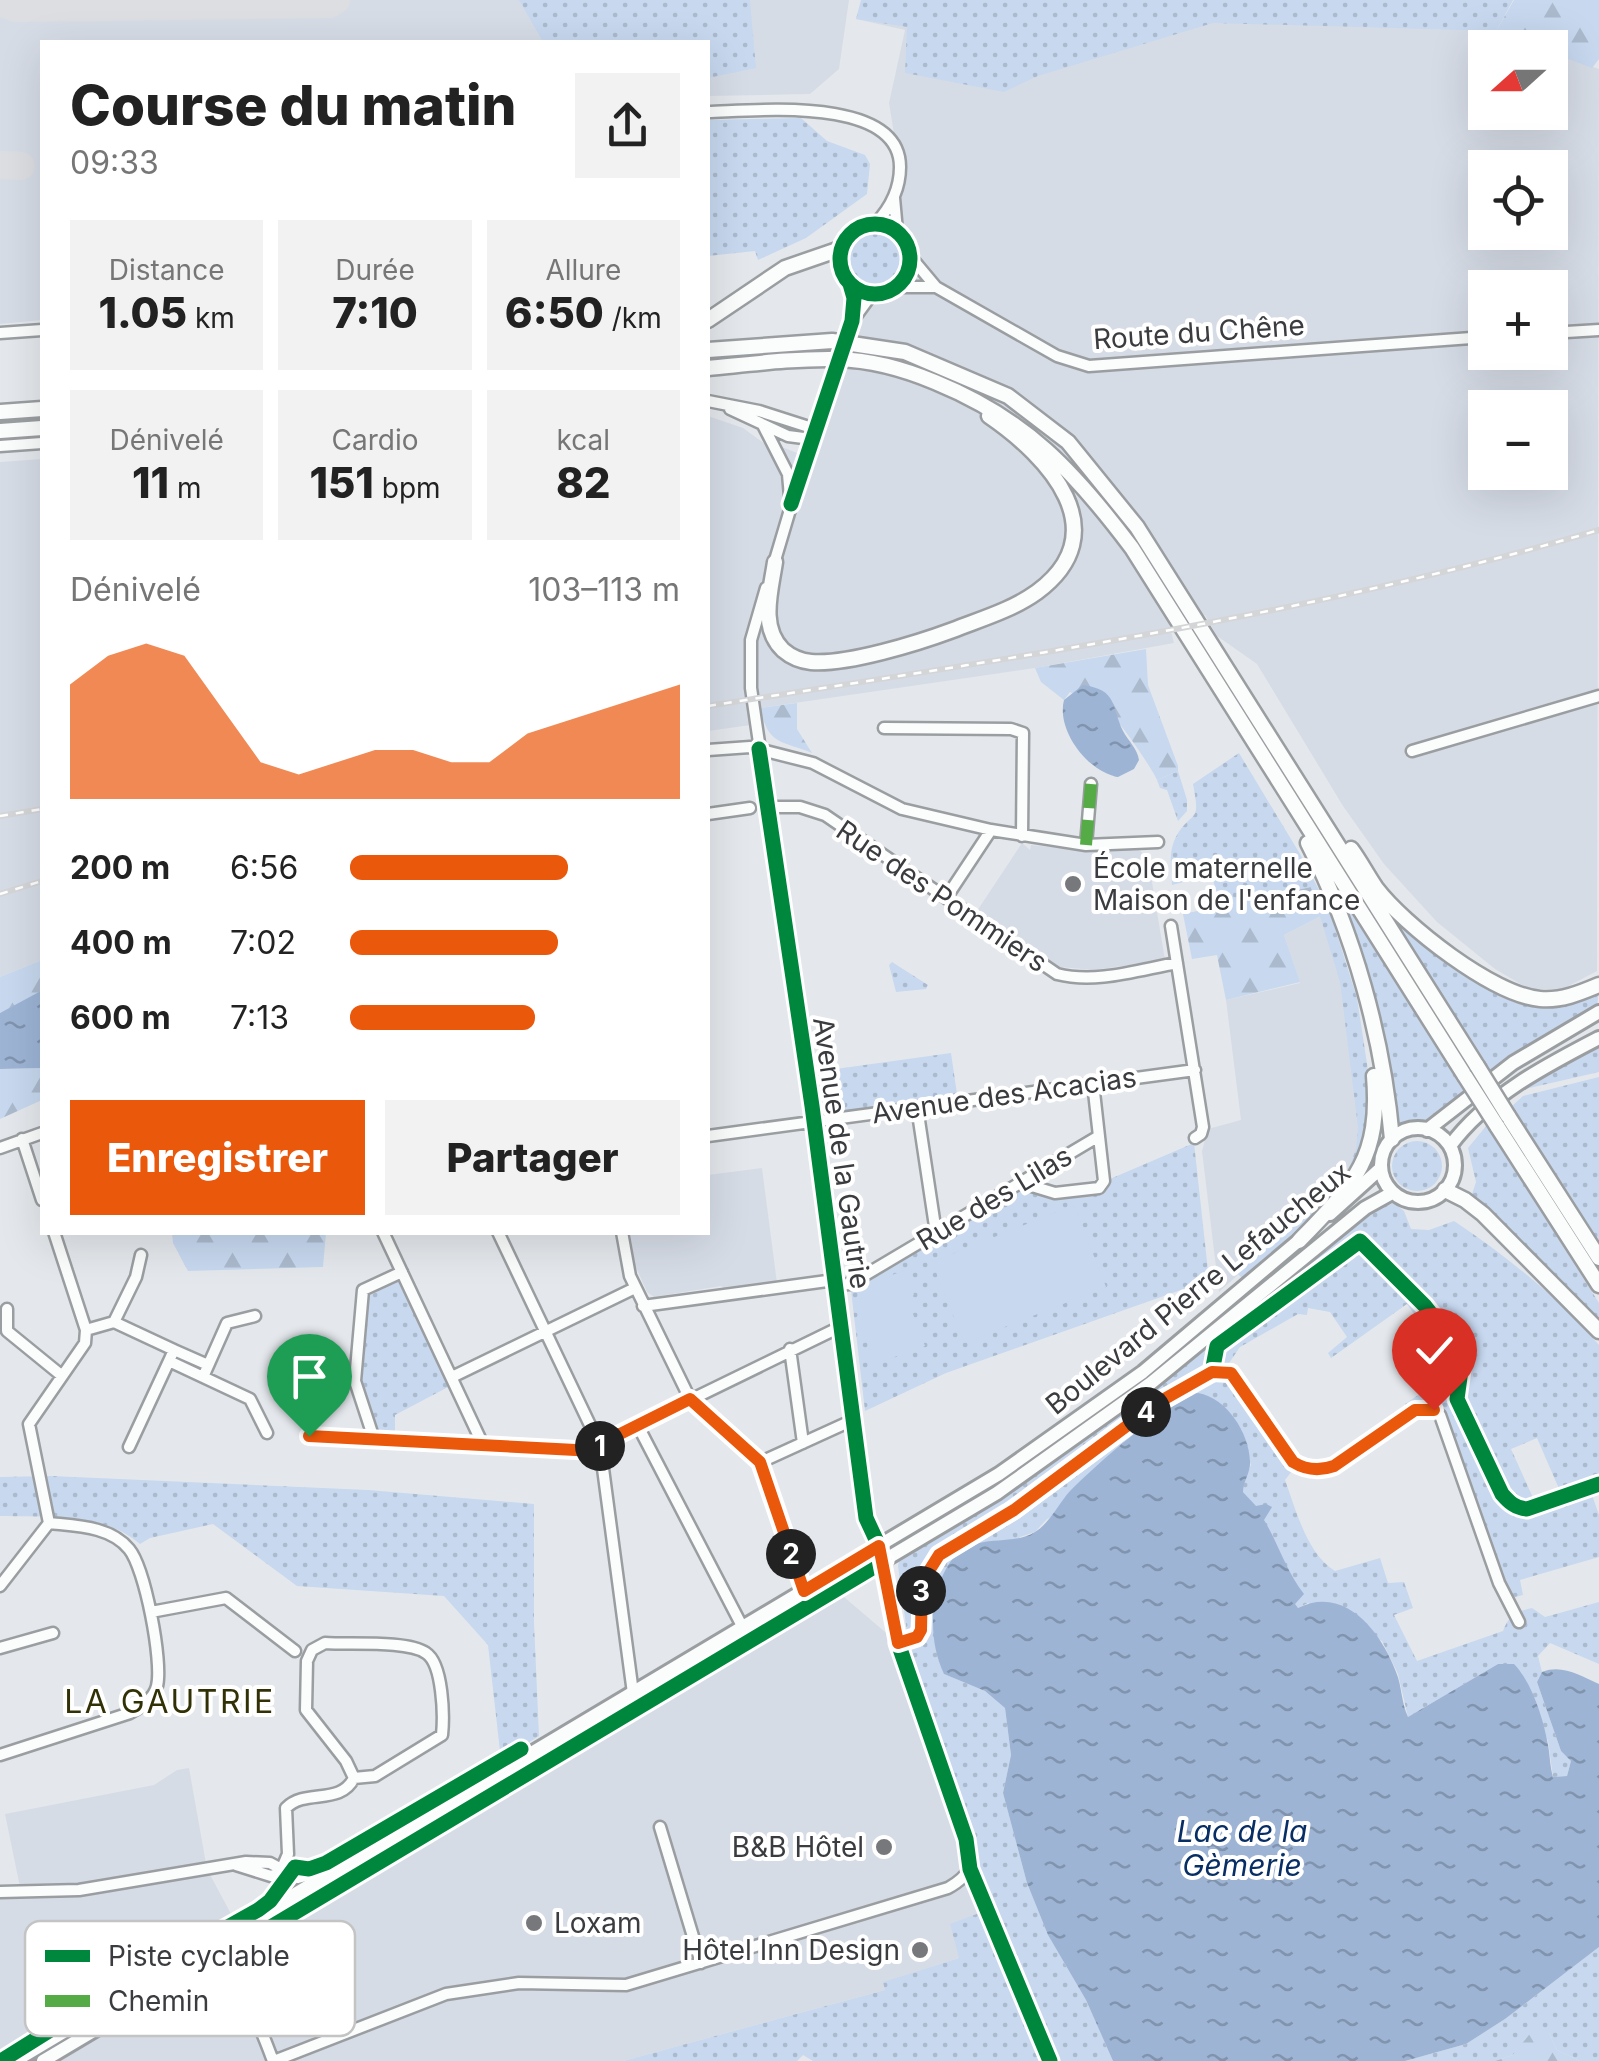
<!DOCTYPE html>
<html lang="fr">
<head>
<meta charset="utf-8">
<style>
  body { margin:0; font-family:Inter,sans-serif; background:#f2f2f2; color:#222; height:100vh; display:flex; flex-direction:column; font-size:38px; white-space:nowrap }
  * { box-sizing:border-box; margin:0 }
  p { font-size:32px; color:#767676 }
  .icon { flex:none; width:55px; height:55px; fill:none; stroke:currentColor; stroke-width:2; stroke-linecap:round; stroke-linejoin:round }
  .map { position:relative; flex:1; overflow:hidden }
  .details { position:absolute; left:40px; top:40px; width:670px; height:1195px; display:flex; flex-direction:column; background:#fff; border-radius:0px; box-shadow:0 10px 40px #0002 }
  .details>* { flex:none }
  .needle { width:65px; rotate:249deg }
  .fabs { position:absolute; left:1468px; top:30px; display:grid; gap:20px }
  .fabs a { display:grid; place-items:center; width:100px; height:100px; border-radius:0px; background:#fff; box-shadow:0 10px 40px #0002; font-size:50px }
  .pin { position:absolute; display:grid; place-items:center; width:85px; height:85px; color:#fff; margin:-102px -42px; border-radius:50% 50% 50% 0; rotate:-45deg; box-shadow:0 0 10px #0007 }
  .pin .icon { rotate:45deg }
  .km { position:absolute; width:50px; height:50px; margin:-25px; border-radius:50%; background:#222; color:#fff; font-size:28px; line-height:50px; text-align:center }
  .round { display:grid; place-items:center; flex:none; width:105px; height:105px; border-radius:0px; background:#f2f2f2 }
  .headline { display:flex; align-items:center; justify-content:space-between; height:170px; padding:0 30px }
  h1 { font-size:55px; font-weight:800; line-height:75px }
  .metrics { display:grid; grid-template-columns:repeat(3,1fr); gap:15px; height:170px; padding:10px 30px }
  .metrics div { display:grid; align-content:center; border-radius:0px; background:#f2f2f2; text-align:center }
  .metrics b { font-size:42px; font-weight:800 }
  .metrics small { font-size:28px; font-weight:400 }
  .metrics p { font-size:28px }
  .chart { height:280px; padding:20px 30px }
  .chart p { display:flex; justify-content:space-between }
  .chart svg { width:100%; height:180px; margin-top:10px; fill:#ea580c; opacity:.7 }
  .button { display:flex; gap:20px; margin-top:auto; padding:20px 30px }
  .button a { flex:1; height:115px; border-radius:0px; background:#ea580c; color:#fff; font-size:40px; font-weight:800; line-height:115px; text-align:center }
  .button a+a { background:#f2f2f2; color:#222 }
  ul { padding:0 30px; list-style:none; font-size:32px }
  li { display:grid; grid-template-columns:160px 120px 1fr; align-items:center; height:75px }
  li i { height:25px; border-radius:12px; background:#ea580c }
  .map>svg:first-child { display:block }
  .built { fill:#d6dce6; fill-rule:evenodd }
  .grass { fill:url(#grass-dots); fill-rule:evenodd }
  .forest { fill:url(#forest-firs) }
  .garden { fill:#c7d8ef }
  .water { fill:url(#water-ripples) }
  .lines { fill:none; stroke-linecap:round; stroke-linejoin:round }
  .taxiway { stroke:#dcdee2; stroke-width:28 }
  .minor-casing { stroke:#9b9ea1; stroke-width:15 }
  .major-casing { stroke:#9b9ea1; stroke-width:18 }
  .highway-casing { stroke:#9b9ea1; stroke-width:19 }
  .minor { stroke:#fbfcfc; stroke-width:10 }
  .major { stroke:#fbfcfc; stroke-width:12 }
  .highway { stroke:#fbfcfc; stroke-width:14 }
  .rail-casing { stroke:#d4d5d7; stroke-width:6 }
  .rail { stroke:#fff; stroke-width:2.5; stroke-dasharray:8; stroke-linecap:butt }
  .minor-bridge-casing { stroke:#9b9ea1; stroke-width:15; stroke-linecap:butt }
  .highway-bridge-casing { stroke:#9b9ea1; stroke-width:19; stroke-linecap:butt }
  .minor-bridge { stroke:#fbfcfc; stroke-width:10 }
  .highway-bridge { stroke:#fbfcfc; stroke-width:14 }
  .quiet { stroke:#55ac46; stroke-width:12; stroke-dasharray:25 12; stroke-linecap:butt }
  .cycleway-casing { stroke:#fff; stroke-width:21 }
  .cycleway { stroke:#00873e; stroke-width:15 }
  .route-casing { stroke:#fff; stroke-width:20 }
  .route { stroke:#ea580c; stroke-width:12 }
  .poi-dot { fill:#76787c; stroke:#fff; stroke-width:4 }
  .labels { text-anchor:middle; stroke-width:8; stroke-linejoin:round; paint-order:stroke }
  .street-label { font-size:28px; fill:#3a3c3f; stroke:#fff }
  .poi-label { font-size:28px; fill:#3a3c3f; stroke:#fff; text-anchor:start }
  .water-label { font-size:30px; font-style:italic; fill:#072e65; stroke:#fff }
  .quarter-label { font-size:32px; letter-spacing:2.5px; fill:#323106; stroke:#fff }
  .key { fill:#fff; stroke:#c4c4c5; stroke-width:2.5 }
  .key-label { font-size:28px; fill:#3a3c3f }
</style>
</head>
<body>
<div class="map">
<svg width="1599" height="2061" viewBox="0 0 1599 2061">
  <defs>
    <pattern id="grass-dots" width="8" height="8" patternUnits="userSpaceOnUse" patternTransform="scale(2.5)"><rect width="8" height="8" fill="#c7d8ef"/><path d="M2 2h.1M6 6h.1" fill="none" stroke="#acbace" stroke-width="1.8" stroke-linecap="round"/></pattern>
    <pattern id="forest-firs" width="22" height="20" patternUnits="userSpaceOnUse" patternTransform="scale(2.5)"><rect width="22" height="20" fill="#c7d8ef"/><path d="M5 1l3.5 6h-7zM16 11l3.5 6h-7z" fill="#acbace"/></pattern>
    <pattern id="water-ripples" width="26" height="14" patternUnits="userSpaceOnUse" patternTransform="scale(2.5)"><rect width="26" height="14" fill="#9db4d5"/><path d="M2 4q2-2 4 0t4 0M15 11q2-2 4 0t4 0" fill="none" stroke="#8194ae"/></pattern>
  </defs>
  <rect width="100%" height="100%" fill="#e4e8ec"/>
  <path class="built" d="M0,0H849L839,69L810,94L708,96V42H42V320L0,324Z
    M862,0H1513L1496,31L1539,47L1485,48V112H1550V52L1599,69L1597,971L1563,989H1529L1495,969L1437,922L1384,864L1343,806L1257,664L1217,636L1205,615L1169,623L1174,643L1035,668L760,708L757,688L746,689L751,725L708,731V416L743,428L765,444L769,442L810,458L852,332L872,295L889,283L897,241L889,234L898,189L896,146L889,103L905,30L856,19ZM1485,168H1550V232H1485ZM1485,288H1550V352H1485ZM1485,408H1550V472H1485Z
    M42,459V960L0,977V462Z
    M1022,843L1030,850L1031,845L1091,851L1137,848L1148,858L1165,960L1094,970L1060,967L977,911Z
    M1321,916L1344,981L1363,1127L1353,1165L1340,1183L1219,1292L1202,1151L1208,1129L1241,1120L1226,1000L1300,983L1284,935Z
    M762,1168L777,1283L725,1289L721,1286L654,1297L647,1292L635,1265L630,1233L708,1232V1175Z
    M844,1597L898,1643L966,1839L970,1869L987,1910L959,1958L884,1982L885,1990L623,2061H0V1892H21L5,1814L154,1785L177,1770L189,1768L207,1869L246,1942Z"/>
  <path class="grass" d="M519,0H750L756,68L708,78V42H543Z
    M861,0H1513L1496,31L1213,23L1038,76L1004,92L905,73L907,27L856,19Z
    M801,118L827,141L865,155L870,164L867,194L806,238L758,260L755,251L708,256V120Z
    M847 259a28 28 0 1 1 56 0a28 28 0 1 1-56 0Z
    M1239,753L1300,854L1329,909L1357,998L1371,1090L1369,1135L1343,1187L1243,1279L1237,1273L1303,1209L1340,1180L1349,1168L1356,1149L1358,1127L1340,982L1311,887L1221,906L1213,880L1195,879L1172,885C1171,868 1168,850 1177,835C1193,809 1201,825 1193,784Z
    M1178,771L1187,800V811L1178,821L1167,790L1160,788L1157,780Z
    M1330,872L1466,1093L1432,1118L1400,1125L1395,1121Z
    M1393,916L1512,997L1599,988L1597,1007L1515,1053L1489,1073Z
    M892,962L928,985L926,989L896,992L889,965Z
    M1599,1046V1072L1525,1089L1524,1087Z
    M951,1053L958,1101L814,1121L807,1073Z
    M1599,1077V1246L1511,1107L1523,1096Z
    M1487,1125L1599,1303V1326L1471,1197L1476,1182L1468,1148Z
    M1392 1166a25 25 0 1 1 50 0a25 25 0 1 1-50 0Z
    M1194,1143L1209,1280L946,1373L865,1411L851,1290L1020,1188L1054,1197L1100,1191L1110,1179Z
    M1394,1203L1404,1211L1411,1229L1429,1230L1454,1221C1508,1257 1556,1296 1599,1345V1489L1591,1492L1599,1515V1557L1520,1580L1523,1595L1515,1597L1507,1591L1440,1424L1428,1414L1414,1417L1405,1404L1454,1371L1407,1304L1331,1358L1328,1353L1347,1337L1330,1312L1308,1308L1307,1315L1298,1314L1240,1347L1227,1366L1236,1373L1299,1462L1285,1480C1296,1510 1307,1554 1335,1571L1380,1558L1388,1583L1404,1582L1413,1608L1394,1615L1417,1661L1503,1631C1509,1615 1516,1612 1532,1608L1545,1617L1599,1602V1664L1550,1643L1538,1656L1542,1672L1537,1682L1561,1751L1571,1761L1567,1776L1553,1777L1548,1741L1521,1672L1498,1664L1408,1717L1398,1674L1382,1641L1308,1603L1298,1608L1294,1604L1303,1594C1279,1562 1272,1523 1243,1492V1483L1251,1465L1241,1429L1047,1519L1035,1532L1020,1537L944,1674L985,1691L1005,1708L1011,1755L1003,1793L1027,1883L1048,1935L1086,2000L1113,2061H813L803,2055L797,2061H623L885,1990L883,1982L959,1958L950,1924L987,1910L970,1869L978,1864L976,1844L911,1662L898,1566L900,1556L1047,1468L1096,1433L1372,1211ZM1537,1438L1560,1491L1535,1502L1511,1449Z
    M397,1280L403,1285L450,1386L395,1415V1435L378,1433L359,1377L369,1296Z
    M51,1476L368,1490L534,1504V1623L539,1736L501,1760L488,1645L444,1596L297,1586L213,1524L150,1538L140,1544C101,1511 49,1518 0,1516V1477Z
    M1599,1947V2061H1580L1557,2050L1549,2033L1528,2039L1513,2055L1495,2061H1405L1466,2044L1505,2019Z"/>
  <path class="forest" d="M1514,0H1599V59L1592,68L1550,52V48L1539,47L1496,31Z
    M1146,649L1148,685L1178,766V771L1157,780C1153,770 1121,723 1114,718C1100,708 1084,701 1070,692L1064,700L1041,682L1035,668Z
    M797,703V729L812,753C780,740 769,746 760,708Z
    M1311,887L1321,916L1284,935L1300,982L1226,1000L1217,955L1192,959L1183,914Z
    M42,960V992L0,1013V977Z
    M42,1068V1100L0,1119V1069Z
    M172,1233H326L323,1267L188,1271L173,1243Z
    M1536,2026L1549,2033L1557,2050L1580,2061H1495L1513,2055Z"/>
  <path class="garden" d="M1074,1205L1106,1287L964,1343L932,1262Z
    M905,1270L914,1295L907,1298L925,1346L875,1364L857,1316L865,1313L856,1289Z"/>
  <path class="water" d="M1083,685C1118,690 1111,706 1123,731C1129,742 1137,748 1139,760L1134,769L1118,777C1088,772 1056,730 1064,700Z
    M39,992H42V1068L0,1069V1013Z
    M1198,1393C1227,1398 1249,1433 1250,1461C1251,1472 1243,1481 1243,1492L1256,1506L1266,1504L1272,1507L1264,1520C1279,1545 1286,1571 1304,1594L1295,1604L1298,1608C1345,1584 1382,1633 1396,1672C1402,1686 1401,1702 1408,1717L1498,1664H1514C1532,1682 1544,1721 1548,1745C1550,1756 1550,1767 1553,1777L1567,1776L1571,1761L1561,1751L1537,1682L1542,1672C1563,1664 1580,1676 1599,1684V1947L1505,2019L1466,2044L1405,2061H1113L1086,2000L1048,1935L1027,1883L1003,1793L1011,1755L1005,1708L985,1691L944,1674C929,1643 929,1599 946,1569C968,1528 1008,1549 1035,1532C1049,1524 1059,1503 1070,1491C1099,1462 1161,1407 1198,1393Z"/>
  <g class="lines">
    <path class="taxiway" d="M0,2L16,8L329,4L336,0
      M0,165L21,166"/>
    <g class="minor-casing">
      <path id="minor" d="M708,112C754,111 900,95 900,167C900,189 890,208 876,223
        M894,198L897,231
        M840 259a35 35 0 1 1 70 0a35 35 0 1 1-70 0Z
        M910,256L936,287L1057,356L1089,366L1485,337
        M850,285L854,298L852,321
        M898,287H936
        M853,320L872,294
        M0,333L42,330
        M1550,333L1599,330
        M708,401L759,411L815,429
        M730,409L788,436L811,439
        M763,425L788,474L790,497
        M0,446L42,443
        M773,567L811,439L835,373
        M884,728L1011,729L1023,733L1022,836
        M708,750L750,747L813,763L902,809L991,830L1086,845L1158,842
        M1412,751L1599,696
        M768,807H800L825,815L1057,974C1096,984 1138,970 1177,963
        M708,814L750,808
        M1086,845L1091,784
        M946,898L991,830
        M1171,926L1203,1127L1201,1134L1195,1138
        M917,1107L936,1233
        M708,1136L1195,1070
        M22,1139L42,1200
        M0,1148L42,1133
        M1022,1183L1055,1193L1099,1188L1104,1181L1093,1083
        M383,1232L484,1447
        M498,1232L600,1446L633,1693
        M622,1232L630,1276L690,1399L761,1462L804,1591
        M643,1306L827,1281L835,1285L850,1284L1099,1136
        M7,1309V1331L61,1375
        M114,1322L136,1277L141,1255
        M86,1330L114,1322L174,1350L169,1361L250,1399L267,1433
        M790,1349L803,1443
        M174,1350L208,1365
        M203,1377L227,1323L255,1316
        M452,1377L635,1288
        M638,1426L743,1628
        M309,1435L595,1451L602,1443L840,1327
        M374,1439L355,1381L363,1290L402,1272
        M129,1447L169,1361
        M761,1462L853,1420
        M49,1523L29,1424L85,1343L86,1330L54,1232
        M0,1586L49,1523C76,1526 110,1526 129,1549C145,1568 163,1662 157,1686C154,1699 141,1707 130,1713L0,1755
        M151,1612L226,1598L295,1651
        M898,1643L917,1637L921,1630L923,1581L939,1555L1013,1510L1159,1402L1212,1372L1231,1373L1293,1462C1306,1470 1320,1471 1334,1466L1415,1410L1428,1408L1440,1415L1499,1583L1519,1622
        M0,1648L53,1633
        M660,1827L701,1963
        M236,1865L271,1876L280,1873L288,1854L286,1808C306,1788 340,1806 354,1778L346,1761L306,1710L307,1661L312,1650L325,1643C349,1645 407,1640 426,1653C443,1664 444,1716 442,1735L375,1776L354,1778
        M0,1892L79,1890L246,1862L270,1863L298,1878L321,1872
        M111,2024C132,2020 150,2008 169,1998C236,1965 252,2004 273,2061
        M274,2061L446,1994L519,1983L626,1985L948,1888C973,1874 972,1865 966,1839L898,1643L884,1561L866,1518L812,1106L751,688V640L766,588"/>
    </g>
    <g class="major-casing">
      <path id="major" d="M1381 1165a37 37 0 1 1 74 0a37 37 0 1 1-74 0Z
        M1427,1130L1513,1063L1599,1012
        M1450,1146C1487,1096 1545,1066 1599,1038
        M1330,1214L1381,1168
        M15,2061L999,1474L1143,1372L1303,1237
        M43,2061L997,1493L1151,1383L1365,1208L1392,1193"/>
    </g>
    <g class="highway-casing">
      <path id="highway" d="M708,320L785,268L840,249
        M708,350L832,341L905,352L1008,396L1068,442L1137,527L1477,1066
        M708,368C750,364 795,358 838,359C872,360 904,369 935,382C1026,419 1074,471 1132,548L1465,1076
        M0,412L42,409
        M0,431L42,428
        M775,562C771,590 759,627 783,650C790,656 801,661 811,662C847,665 918,643 953,630C981,619 1012,610 1037,592C1118,532 1049,457 989,416
        M1308,843C1354,933 1383,1038 1392,1139
        M1351,849C1360,861 1367,875 1376,888C1404,925 1493,995 1540,999C1561,1001 1580,993 1599,985
        M1508,1116L1599,1258
        M1497,1126L1599,1285
        M1445,1190L1465,1200L1483,1214L1599,1331
        M1299,1241C1353,1185 1381,1159 1374,1076"/>
    </g>
    <use href="#minor" class="minor"/>
    <use href="#major" class="major"/>
    <use href="#highway" class="highway"/>
    <g class="rail-casing">
      <path id="rail" d="M708,706C1007,659 1307,616 1599,530
        M0,816L42,809
        M0,894L42,881"/>
    </g>
    <use href="#rail" class="rail"/>
    <g class="minor-bridge-casing">
      <path id="minor-bridge" d="M835,373L852,321"/>
    </g>
    <g class="highway-bridge-casing">
      <path id="highway-bridge" d="M1477,1066L1508,1116
        M1465,1076L1497,1126"/>
    </g>
    <use href="#minor-bridge" class="minor-bridge"/>
    <use href="#highway-bridge" class="highway-bridge"/>
    <path class="quiet" d="M1086,845L1091,784"/>
    <g class="cycleway-casing">
      <path id="cycleway" d="M840 259a35 35 0 1 1 70 0a35 35 0 1 1-70 0Z
        M791,504L852,321L854,298L850,284
        M759,749L812,1106L866,1518L879,1546
        M212,1962L884,1561
        M1,2061L103,1997L258,1910L270,1901L295,1867L309,1869L326,1863L521,1749
        M1050,2061L970,1869L966,1839L898,1643L917,1637L921,1630L923,1581L939,1555L1013,1510L1159,1402L1212,1372L1217,1346L1360,1241L1425,1306L1446,1333L1461,1370L1457,1399L1502,1494C1509,1502 1515,1508 1527,1509L1599,1484"/>
    </g>
    <use href="#cycleway" class="cycleway"/>
  </g>
  <g class="lines">
    <g class="route-casing">
      <path id="route" d="M309,1436L595,1451L602,1443L690,1399L760,1462L804,1591L879,1546L898,1643L917,1637L921,1630L922,1582L939,1555L1014,1510L1159,1402L1212,1372L1231,1373L1293,1462C1306,1470 1320,1471 1334,1466L1415,1410H1434"/>
    </g>
    <use href="#route" class="route"/>
  </g>
  <g class="poi-dot">
    <circle cx="1073" cy="884" r="10"/>
    <circle cx="884" cy="1847" r="10"/>
    <circle cx="534" cy="1923" r="10"/>
    <circle cx="920" cy="1950" r="10"/>
  </g>
  <g class="labels">
    <g class="street-label">
      <text transform="translate(1199 332) rotate(-4)" y="10">Route du Chêne</text>
      <text transform="translate(942 896) rotate(34)" y="10">Rue des Pommiers</text>
      <text transform="translate(1004 1095) rotate(-8)" y="10">Avenue des Acacias</text>
      <text transform="translate(842 1153) rotate(82)" y="10">Avenue de la Gautrie</text>
      <text transform="translate(994 1198) rotate(-31)" y="10">Rue des Lilas</text>
      <text transform="translate(1198 1288) rotate(-39)" y="10">Boulevard Pierre Lefaucheux</text>
    </g>
    <g class="poi-label">
      <text x="1093" y="878">École maternelle<tspan x="1093" dy="32">Maison de l'enfance</tspan></text>
      <text x="864" y="1857" text-anchor="end">B&amp;B Hôtel</text>
      <text x="554" y="1933">Loxam</text>
      <text x="900" y="1960" text-anchor="end">Hôtel Inn Design</text>
    </g>
    <g class="water-label">
      <text x="1242" y="1842">Lac de la<tspan x="1242" dy="34">Gèmerie</tspan></text>
    </g>
    <g class="quarter-label">
      <text x="170" y="1713">LA GAUTRIE</text>
    </g>
  </g>
  <rect x="25" y="1921" width="330" height="115" rx="15" class="key"/>
  <rect x="45" y="1950" width="45" height="12" fill="#00873e"/>
  <rect x="45" y="1995" width="45" height="12" fill="#55ac46"/>
  <g class="key-label">
    <text x="108" y="1966">Piste cyclable</text>
    <text x="108" y="2011">Chemin</text>
  </g>
</svg>
<div class="fabs">
<a><svg class="needle" viewBox="-14 -14 28 28"><path d="M0-13l5 13h-10z" fill="#e53935"/><path d="M0 13l5-13h-10z" fill="#767676"/></svg></a>
<a><svg class="icon" aria-label="locate" viewBox="0 0 24 24"><circle cx="12" cy="12" r="6"/><path d="M12 2v4M12 18v4M2 12h4M18 12h4"/></svg></a>
<a>+</a>
<a>−</a>
</div>
<div class="pin" style="left:309px;top:1436px;background:#1e9e55"><svg class="icon" aria-label="arrive" viewBox="0 0 24 24"><path d="M6 21V4h12l-3 4 3 4H6"/></svg></div>
<div class="pin" style="left:1434px;top:1410px;background:#d93025"><svg class="icon" aria-label="check" viewBox="0 0 24 24"><path d="M5 12l5 5 9-10"/></svg></div>
<b class="km" style="left:600px;top:1446px">1</b>
<b class="km" style="left:791px;top:1554px">2</b>
<b class="km" style="left:921px;top:1591px">3</b>
<b class="km" style="left:1146px;top:1412px">4</b>
<section class="details">
<div class="headline"><div><h1>Course du matin</h1><p>09:33</p></div><a class="round"><svg class="icon" aria-label="share" viewBox="0 0 24 24"><path d="M12 15V3M7 8l5-5 5 5M5 13v7h14v-7"/></svg></a></div>
<div class="metrics">
<div><p>Distance</p><b>1.05<small> km</small></b></div>
<div><p>Durée</p><b>7:10</b></div>
<div><p>Allure</p><b>6:50<small> /km</small></b></div>
</div>
<div class="metrics">
<div><p>Dénivelé</p><b>11<small> m</small></b></div>
<div><p>Cardio</p><b>151<small> bpm</small></b></div>
<div><p>kcal</p><b>82</b></div>
</div>
<div class="chart"><p><span>Dénivelé</span>103–113 m</p>
<svg viewBox="0 0 160 44" preserveAspectRatio="none"><path d="M0 44V16L10 9L20 6L30 9L40 22L50 35L60 38L70 35L80 32L90 32L100 35L110 35L120 28L130 25L140 22L150 19L160 16V44z"/></svg>
</div>
<ul>
<li><b>200 m</b>6:56<i style="width:66%"></i></li>
<li><b>400 m</b>7:02<i style="width:63%"></i></li>
<li><b>600 m</b>7:13<i style="width:56%"></i></li>
</ul>
<div class="button"><a>Enregistrer</a><a>Partager</a></div>
</section>
</div>
</body>
</html>
